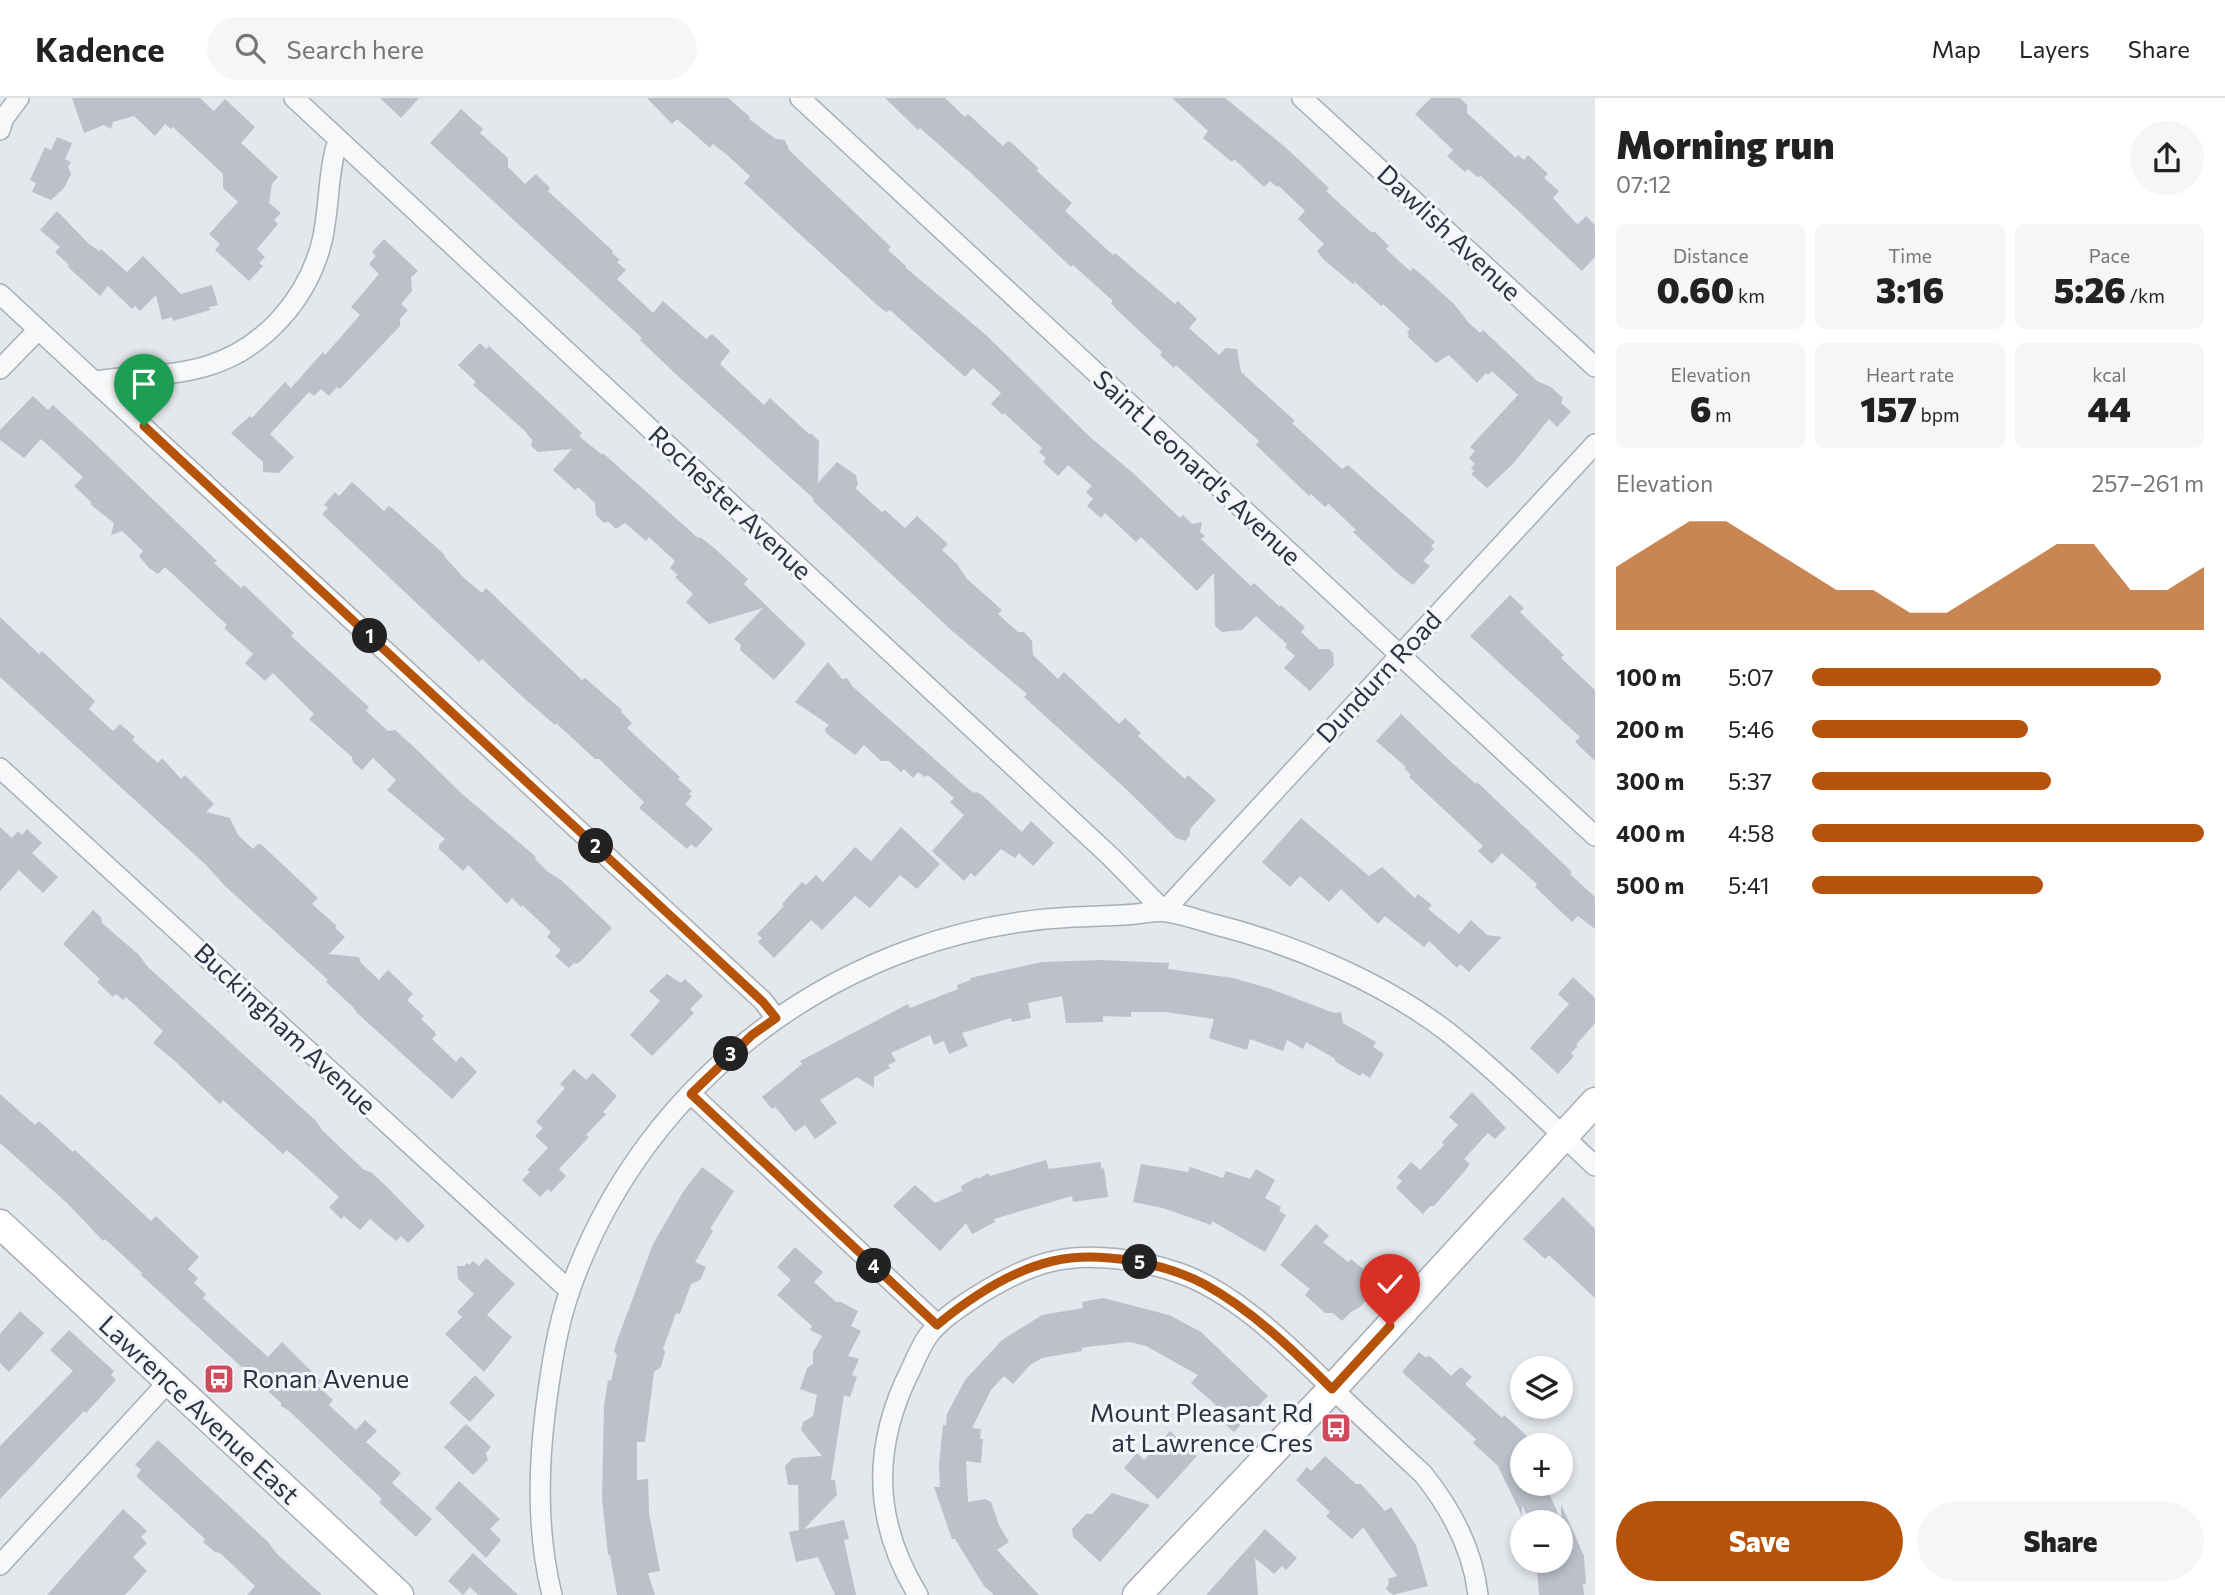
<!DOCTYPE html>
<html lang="en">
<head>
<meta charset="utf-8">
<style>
  body { margin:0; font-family:Commissioner,sans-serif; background:#f6f6f6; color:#222; height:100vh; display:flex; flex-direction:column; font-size:26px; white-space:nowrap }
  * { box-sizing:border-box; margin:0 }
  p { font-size:23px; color:#767676 }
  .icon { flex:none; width:38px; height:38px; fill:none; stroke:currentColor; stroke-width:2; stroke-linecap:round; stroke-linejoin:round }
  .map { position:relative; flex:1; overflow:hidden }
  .side { display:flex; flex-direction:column; background:#fff; width:630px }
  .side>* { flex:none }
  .fabs { position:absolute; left:1510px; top:1258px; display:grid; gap:14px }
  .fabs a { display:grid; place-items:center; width:63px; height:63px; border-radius:50%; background:#fff; box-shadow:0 4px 10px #0003; font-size:35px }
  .pin { position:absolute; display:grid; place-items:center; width:60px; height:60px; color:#fff; margin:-72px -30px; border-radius:50% 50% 50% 0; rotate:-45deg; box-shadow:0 0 7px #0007 }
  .pin .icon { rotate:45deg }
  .km { position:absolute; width:35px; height:35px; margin:-18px; border-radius:50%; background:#222; color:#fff; font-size:19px; line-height:35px; text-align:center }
  .round { display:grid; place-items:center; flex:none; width:74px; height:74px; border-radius:37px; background:#f6f6f6 }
  .summary { display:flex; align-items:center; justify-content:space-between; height:119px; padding:0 21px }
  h1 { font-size:38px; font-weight:800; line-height:52px }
  .stats { display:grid; grid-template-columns:repeat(3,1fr); gap:10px; height:119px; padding:7px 21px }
  .stats div { display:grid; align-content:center; border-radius:10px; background:#f6f6f6; text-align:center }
  .stats b { font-size:35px; font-weight:800 }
  .stats small { font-size:19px; font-weight:400 }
  .stats p { font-size:19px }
  .chart { height:196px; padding:14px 21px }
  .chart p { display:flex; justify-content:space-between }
  .chart svg { width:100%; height:126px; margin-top:7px; fill:#b45309; opacity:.7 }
  .button { display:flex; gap:14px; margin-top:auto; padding:14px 21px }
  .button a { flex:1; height:80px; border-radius:42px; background:#b45309; color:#fff; font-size:28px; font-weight:800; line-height:80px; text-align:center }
  .button a+a { background:#f6f6f6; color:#222 }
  ul { padding:0 21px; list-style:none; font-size:23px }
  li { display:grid; grid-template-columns:112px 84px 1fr; align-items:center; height:52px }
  li i { height:18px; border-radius:9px; background:#b45309 }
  header { display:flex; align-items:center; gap:42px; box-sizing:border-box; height:98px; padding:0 35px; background:#fff; border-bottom:2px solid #e0e0e0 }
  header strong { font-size:33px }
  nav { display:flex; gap:38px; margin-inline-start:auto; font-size:24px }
  .search { width:490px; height:63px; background:#f6f6f6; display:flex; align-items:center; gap:18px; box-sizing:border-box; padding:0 24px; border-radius:38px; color:#767676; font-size:26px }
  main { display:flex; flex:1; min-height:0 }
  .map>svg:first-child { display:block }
  .building { fill:#bbc0ca }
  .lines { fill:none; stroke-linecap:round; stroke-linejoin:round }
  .street-casing { stroke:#a9aeb7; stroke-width:22 }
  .secondary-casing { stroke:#a9aeb7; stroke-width:31 }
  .street { stroke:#f7f8fa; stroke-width:19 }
  .secondary { stroke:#fff; stroke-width:28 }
  .route-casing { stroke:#fff; stroke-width:14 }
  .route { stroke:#b45309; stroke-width:9 }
  .labels { text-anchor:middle; stroke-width:6; stroke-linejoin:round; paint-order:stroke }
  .street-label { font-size:26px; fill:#2b3445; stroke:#f4f6f9 }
  .poi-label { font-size:26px; fill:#2b3445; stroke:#f4f6f9; text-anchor:start }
</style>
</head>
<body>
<header>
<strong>Kadence</strong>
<div class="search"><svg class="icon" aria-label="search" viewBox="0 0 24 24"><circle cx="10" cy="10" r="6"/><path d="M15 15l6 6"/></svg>Search here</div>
<nav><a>Map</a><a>Layers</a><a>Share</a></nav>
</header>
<main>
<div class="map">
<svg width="1595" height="1497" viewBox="0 0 1595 1497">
  <rect width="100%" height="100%" fill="#e4e7ec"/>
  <path class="building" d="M72,0H200L214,13L225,1L255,29L241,45L278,79L272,86L269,105L281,115L274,122L278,126L257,151L265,159L259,165L263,168L249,183L215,152L220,146L209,136L238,104L223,90V76L173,29L171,31L165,26L155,38L134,18L113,24L111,31L104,27L84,35Z
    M380,0H419L401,20Z
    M647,0H728L750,19L749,21L776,41L785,42L789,52L891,149L888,152L906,168V170L986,237L1090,339L1133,375L1180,420L1183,417L1192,426L1202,424L1200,434L1205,438L1201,441L1251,488L1254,485L1280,509L1281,507L1305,529L1301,534L1319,551H1329L1333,555L1334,567L1310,593L1284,570L1295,558L1285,549L1287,546L1256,518L1242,532L1222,534L1215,528L1214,475L1197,493L1141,439L1136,444L1105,415L1101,420L1087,408L1093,401L1086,394L1092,388L1068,367L1058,378L1043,364L1046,360L1039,354L1042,350L1004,315L1003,317L991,306L1001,295L973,270L965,279L890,212L886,214L876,206L744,85L750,78L726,56L713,46L710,50L677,21L672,26Z
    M885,0H945L965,19L968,16L1003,48L1008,43L1012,45L1038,70L1037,73L1072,105L1065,113L1113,157L1115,155L1175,206L1178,203L1197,221L1189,230L1219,257L1226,250L1237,251L1241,274L1295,323L1292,325L1342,371L1348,367L1435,444L1431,448L1434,451L1423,463L1430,468L1413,487L1396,474L1353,434L1356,432L1329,406L1325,409L1311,396L1309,398L1256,347L1259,343L1176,267L1174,270L1160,257L1162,254L1116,211L1111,205L1113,203L1073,167L1071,169L971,75L920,30L918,32Z
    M1172,0H1225L1284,48L1329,90L1326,93L1371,134H1375L1389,148L1386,151L1410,173L1413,170L1422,177L1454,206L1468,224L1480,235L1483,232L1537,283L1551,289L1563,300L1561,305L1571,314L1557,329L1549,321L1513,366L1487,390L1471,376L1474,373L1471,370L1475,366L1469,360L1475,353L1470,349L1518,297L1492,273L1488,277L1486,275L1477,285L1449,257L1436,265L1408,239L1409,237L1407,235L1410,231L1383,206L1381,208L1355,184L1353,186L1324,162L1317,153L1324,146L1298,121L1305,113L1279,88L1277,89L1270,83L1264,89L1234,61L1232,64L1203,40L1208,33Z
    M1431,0H1460L1467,7V15L1516,60L1518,57L1524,62L1528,57L1548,76L1544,80L1559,93L1553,100L1576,125L1578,126L1586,118L1595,127V159L1582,173L1481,78L1477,79L1468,71L1465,74L1447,58L1453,52L1415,16Z
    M461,11L483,31L480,35L508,60V69L525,86L536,76L550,90L548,93L613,153L612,155L620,162L617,164L626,172L617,181L653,215L663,203L706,241L712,236L730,253L720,266L764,307L770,300L809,336H812L819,343L818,385L837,364L856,377L858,387L855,390L882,414L885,412L905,430L917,418L948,446L942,452L957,466L967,481L1002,512L998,516L1018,534H1024L1032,543L1033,557L1058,581L1064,574L1119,626L1125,620L1141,635L1138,638L1185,681L1188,677L1216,702L1190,731V737L1185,743L1176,740L1127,692L1024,599L1027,596L950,531L813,403L814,401L680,280L640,242L642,240L430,45Z
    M57,39L72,45L65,61L71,64L68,69L71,76L64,90L51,102L32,94L36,85L30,82L45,49L51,52Z
    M57,113L89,146L99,153L101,151L127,174L143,158L181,196L212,187L218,207L209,209L210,212L173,223L172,219L162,222L156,197L140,213L135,208L132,211L108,188L100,198L68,169L69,167L55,154L60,149L40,132Z
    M384,141L418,173L411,179L412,193L401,206L408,212L400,221V228L340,291L337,289L329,298L321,291L314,298L309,294L270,336L294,359L279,375L263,374V364L231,335L250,318L252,320L285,284L291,290L323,254L325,257L360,217L351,209L379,176L369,166L376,158L372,154Z
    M480,245L486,251L489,248L582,335L579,338L601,356H604L698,440L700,439L713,449L748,481L744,486L806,546L774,582L740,552L741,547L734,541L763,510L709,526L686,504L693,496L675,479L678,477L670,470L675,463L674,462L649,439L646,443L625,425L616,431L609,424L604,425L596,417L595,405L578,389L575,392L553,372L572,351L538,354L531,348L532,342L524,332L473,287L476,284L458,267Z
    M33,298L48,312L53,307L90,341L217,463L214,465L241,490L244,487L294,535L291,538L369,609L366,613L388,633L395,632L414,649L461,695L536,759L535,761L548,774L561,782L612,830L581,863L576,866L574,865L569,870L555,858L561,852L547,839L551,834L522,807L521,809L512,800L507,806L468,767L463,773L439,751V747L445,741L387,692L396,682L373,660L362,672L353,664L352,659L309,621L314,616L273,575L265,583L245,565L253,556L224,530L227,527L165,469L158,476L149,470L139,458L143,453L122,433L111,437L114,425L91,407V404L74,388L83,379L41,341L24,360L0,342V332Z
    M352,384L384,413L389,408L392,410L445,457L444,458L463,479L482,495L486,490L582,582L585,580L622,612L621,614L632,625L627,630L680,679L678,681L692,693L689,696L692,698L685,706L713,731L696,750L691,746L687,751L639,710L644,704L599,661H595L556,625L555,627L526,602L482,561L479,564L322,416L328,410L324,407L335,394L339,398Z
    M1510,497L1524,510L1520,514L1564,557L1561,560L1595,592V663L1575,644L1580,639L1470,538Z
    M0,519L39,556L42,553L95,603L89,611L113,633L120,626L135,639L132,642L158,665L162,660L181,681L185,677L214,706L206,714L230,720L238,737L253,751L258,746H261L318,800L312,806L337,828L335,830L345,839L329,856L359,859L361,865L379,882L388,872L413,896L407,902L424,918L421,921L435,934L436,937L432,941L456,964L461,958L477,974L452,1001L357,915L353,909L326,884L328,882L224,787L206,767L0,579Z
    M828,564L842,581L847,580L852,588L966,689L974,695L976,694L982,697L1022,734L1031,723L1054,745L1033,768L1019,755L1015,760L1001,751L975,779L971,775L964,783L932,753L964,717L950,704L954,700L928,677L925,679L918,674L913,680L904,671L901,674L889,663H881L864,647L855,657L826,635L825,631L829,627L795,604Z
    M1401,616L1451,664L1476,686L1477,684L1572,774L1570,776L1595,799V831L1578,818L1572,824L1535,789L1537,786L1502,755L1492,766L1478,753L1483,748L1409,679L1411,677L1404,670L1406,669L1376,643Z
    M1301,720L1369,778L1382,769L1415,800L1418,796L1432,807L1428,811L1459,836L1471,822L1487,837L1502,839L1469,874L1460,866L1457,870L1429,843L1424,849L1385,818L1378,826L1341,791L1329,804L1300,778L1290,789L1262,764Z
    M0,729L12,740L18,733L22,737L27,731L42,745L32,755L58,779L43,795L19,772L0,793Z
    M901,729L940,766L917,791L900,777L870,810L855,798L822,832L811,822L774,860L758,844L762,840L757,836L784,808L782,806L802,784L806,787L816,777L823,784L855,749L871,763Z
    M93,812L101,819L102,825L139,857L147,868L316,1023L323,1033L364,1072L371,1074L389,1091L425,1128L408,1145L401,1138L396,1143L370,1121L360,1132L344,1118L341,1121L329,1109L339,1099L315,1077L287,1052L283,1056L223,1002L220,1006L176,964L153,945L163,933L126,899L123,902L116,896L113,899L97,884L100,881L63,846Z
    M1101,862L1169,865L1168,871L1233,880L1268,890L1334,915L1341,914L1343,925L1376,944L1373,949L1384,956L1370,980L1362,975L1360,978L1336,964L1334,960L1306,944L1303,951L1287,942L1283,953L1250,941L1247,952L1209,940L1214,921L1165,914H1131V919L1103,918V924L1066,925L1062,898L1028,905L1031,920L1012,924L1011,920L962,935L968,948L949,956L944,943L934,947L930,937L891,955L896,963L888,967L890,970L874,979V990L857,979L820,1002L837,1025L815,1041L805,1027L795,1034L782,1017L775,1009L772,1011L762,999L802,966L800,963L908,906L910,910L958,891L957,887L971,882L970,880L1042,864Z
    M667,876L681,885L685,881L703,898L690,911L694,915L652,958L630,937L660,903L649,893Z
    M1573,879L1595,900V925L1576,947L1578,948L1571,955L1574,958L1558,976L1530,950L1569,906L1558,896Z
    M574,971L586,982L593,975L617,998L603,1014L606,1016L586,1037L589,1039L559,1071L566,1078L551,1094L548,1091L540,1099L522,1082L530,1074L527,1072L548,1050L535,1038L543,1030L536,1024L565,990L560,986Z
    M1472,994L1506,1030L1495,1041L1488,1035L1464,1061L1470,1066L1464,1074L1434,1108H1430L1423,1116L1396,1090L1402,1083L1397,1079L1411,1064L1420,1072L1444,1047L1442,1044L1458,1027L1449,1019Z
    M0,996L35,1027L39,1023L73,1054L75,1052L151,1123L156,1118L199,1159L188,1171L198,1180L194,1185L206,1196L203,1200L268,1259L282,1244L321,1283L317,1287L333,1302L329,1307L356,1332L365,1322L377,1333L366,1344L401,1375L392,1385L432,1421L416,1439L379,1404L382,1401L288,1312L281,1308V1305L141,1177L142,1175L105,1141L103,1143L68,1106L0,1045Z
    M1046,1062L1049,1071L1101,1064V1071L1104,1070L1108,1099L1073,1104L1072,1098L994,1121L995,1124L972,1136L966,1125L940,1153L893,1108L915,1087L935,1105L962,1093L961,1088L977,1079L978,1081L988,1075L990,1078Z
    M1141,1066L1188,1074L1190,1069L1223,1080L1226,1073L1250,1081L1256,1071L1275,1082L1265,1100L1281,1109L1279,1113L1286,1117L1265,1154L1212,1123L1211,1127L1163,1110L1133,1104Z
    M702,1069L734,1093L710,1131L713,1133L695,1164L706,1169L700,1182L691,1186L680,1216L676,1215L663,1251L665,1254L661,1269L654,1274L645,1344H637V1382L648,1381L649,1415L660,1473L648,1475L655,1497H617L610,1457H608L602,1400L604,1308L608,1282L611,1283L617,1257L614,1253L618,1240L653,1146L683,1094Z
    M1563,1099L1595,1131V1200L1549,1157L1545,1161L1523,1141Z
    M1316,1126L1329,1138L1323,1144L1348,1164L1351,1161L1363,1171L1371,1162L1387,1177L1360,1209L1351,1214L1342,1223L1333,1215H1325L1305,1197L1310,1191L1280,1167Z
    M795,1149L823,1174L814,1184L836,1204H841L858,1213L851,1228L861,1233L848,1258L859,1261L852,1277L857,1279L850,1299L844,1297L831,1382H835L837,1397L804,1431L844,1422L849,1441L844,1442L856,1497H835L818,1459L796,1464L789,1434L799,1432L798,1387H788L785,1368L793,1360L822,1358L801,1332L803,1324L813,1318L817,1297L800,1291L807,1270L813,1266V1254L822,1238L810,1232L812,1228L777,1197L791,1182L777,1169Z
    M486,1160L515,1186L487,1217L512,1239L484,1274L445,1236L462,1219L457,1214L474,1196L458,1181L457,1168H464L467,1165L469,1167L473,1163L479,1168Z
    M1103,1200L1169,1217L1201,1234L1268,1298L1234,1334L1211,1314L1216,1307L1191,1285L1198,1277L1146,1248L1130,1244L1086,1249L1082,1250V1253L1042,1260L1030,1267L1013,1286L1004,1278L991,1292L972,1330L981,1331L980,1341H983L981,1365L966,1363L968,1404L985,1401L991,1404L999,1427L1009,1444L997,1452L1039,1497H994L984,1488L955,1441H952L934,1389H940L939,1367L943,1327H946L947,1316L965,1282L1002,1242L1042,1217L1083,1210L1082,1204Z
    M20,1213L44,1235L9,1274L0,1265V1236Z
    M69,1232L114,1273L111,1277L116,1282L86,1315L84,1313L0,1401V1348L73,1273L50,1252Z
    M1419,1254L1426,1260L1428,1258L1431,1259L1451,1278L1461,1269L1472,1279L1465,1286L1502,1320L1504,1317L1538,1348H1522V1386H1545L1561,1422V1406L1584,1458L1586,1486H1583L1584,1497H1539L1537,1471L1559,1469V1465H1561V1424H1530L1522,1407V1418L1498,1368L1473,1345L1476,1341L1402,1274Z
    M475,1277L495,1297L470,1324L449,1305Z
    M466,1326L491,1349L486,1355L488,1362L473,1377L444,1349Z
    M1170,1333L1197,1358L1158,1401L1124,1370L1137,1355L1144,1362Z
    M158,1342L268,1444L277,1456L322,1497H247L255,1488L220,1455L215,1454L203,1444L205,1441L136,1378L141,1372L135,1367Z
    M1325,1358L1356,1386H1361L1385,1413L1391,1409L1416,1447L1428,1488L1393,1497L1386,1491L1389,1485L1388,1481L1397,1478L1363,1429L1352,1441L1326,1418L1330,1414L1296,1382L1307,1369L1311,1373Z
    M459,1383L500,1421L490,1431L501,1442L486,1460L435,1410Z
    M1112,1395L1150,1407L1100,1464L1073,1439L1072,1431L1086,1416H1092Z
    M123,1411L147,1433L141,1439L147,1445L133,1459L147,1473L125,1497H47Z
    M1265,1431L1297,1460L1286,1472L1282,1468L1274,1476L1255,1460L1258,1497H1206Z
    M473,1455L518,1497H478L470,1489L463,1497L448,1483Z"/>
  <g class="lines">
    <g class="street-casing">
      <path id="street" d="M294,0L1111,759L1164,813
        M800,0L1595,738
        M1302,0L1595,269
        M0,32L4,20L19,0
        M0,196L763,903L776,920
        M0,271L38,232
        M95,283C132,277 171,279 207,268C264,251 308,200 322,143C330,109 327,76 338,42
        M0,670L570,1193
        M1164,813L1595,346
        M691,996L938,1227
        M0,1467L169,1283
        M552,1497C537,1437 538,1369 546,1308C551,1270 557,1229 570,1192C645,978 847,830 1073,819C1094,818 1115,818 1136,816C1146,815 1157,812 1167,814C1183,816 1198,822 1213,826C1293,846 1383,884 1449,935C1500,976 1547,1023 1595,1068
        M918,1497C872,1422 872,1348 911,1271C916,1260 921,1248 928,1238C939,1223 957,1211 972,1201C997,1185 1025,1169 1054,1163C1092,1154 1142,1162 1179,1175C1238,1195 1293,1253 1338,1296C1366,1323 1394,1349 1423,1376C1451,1411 1473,1451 1478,1497"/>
    </g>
    <g class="secondary-casing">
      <path id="secondary" d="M0,1126L399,1497
        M1137,1497L1332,1291L1595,1004"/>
    </g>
    <use href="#street" class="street"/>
    <use href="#secondary" class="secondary"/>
  </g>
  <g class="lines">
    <g class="route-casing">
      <path id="route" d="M144,328L763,904L776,920L752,937L691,996L937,1227C971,1199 1010,1173 1053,1163C1098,1152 1164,1165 1204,1186C1252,1212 1294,1253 1332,1291L1390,1228"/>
    </g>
    <use href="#route" class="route"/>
  </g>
  <defs>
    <g id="bus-square" transform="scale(1.575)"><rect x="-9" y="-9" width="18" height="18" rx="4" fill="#d1495b" stroke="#f4f6f9"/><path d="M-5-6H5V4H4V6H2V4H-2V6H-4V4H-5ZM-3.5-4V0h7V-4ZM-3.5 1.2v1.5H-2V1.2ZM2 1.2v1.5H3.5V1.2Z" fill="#fff"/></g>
  </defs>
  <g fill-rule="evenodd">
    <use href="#bus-square" x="219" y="1281"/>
    <use href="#bus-square" x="1336" y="1330"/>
  </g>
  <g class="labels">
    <g class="street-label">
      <text transform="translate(1449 135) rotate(43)" y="9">Dawlish Avenue</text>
      <text transform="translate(1197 370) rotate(43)" y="9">Saint Leonard's Avenue</text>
      <text transform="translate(730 405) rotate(43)" y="9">Rochester Avenue</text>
      <text transform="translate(1379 579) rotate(-47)" y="9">Dundurn Road</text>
      <text transform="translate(285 931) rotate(43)" y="9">Buckingham Avenue</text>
      <text transform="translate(199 1312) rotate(43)" y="9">Lawrence Avenue East</text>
    </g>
    <g class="poi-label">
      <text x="242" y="1290">Ronan Avenue</text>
      <text x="1313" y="1324" text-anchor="end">Mount Pleasant Rd<tspan x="1313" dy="30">at Lawrence Cres</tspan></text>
    </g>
  </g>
</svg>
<div class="fabs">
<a><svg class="icon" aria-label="layers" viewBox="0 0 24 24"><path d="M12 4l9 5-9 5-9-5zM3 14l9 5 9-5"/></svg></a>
<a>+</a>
<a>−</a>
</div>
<div class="pin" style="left:144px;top:328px;background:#1e9e55"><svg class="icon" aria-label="arrive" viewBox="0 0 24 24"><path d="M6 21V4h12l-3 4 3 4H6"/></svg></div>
<div class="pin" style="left:1390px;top:1228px;background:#d93025"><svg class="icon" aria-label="check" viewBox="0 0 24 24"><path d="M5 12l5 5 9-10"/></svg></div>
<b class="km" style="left:370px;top:538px">1</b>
<b class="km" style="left:596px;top:748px">2</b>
<b class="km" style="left:731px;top:956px">3</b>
<b class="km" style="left:874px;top:1168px">4</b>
<b class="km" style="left:1140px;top:1164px">5</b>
</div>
<section class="side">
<div class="summary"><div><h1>Morning run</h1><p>07:12</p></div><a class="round"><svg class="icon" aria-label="share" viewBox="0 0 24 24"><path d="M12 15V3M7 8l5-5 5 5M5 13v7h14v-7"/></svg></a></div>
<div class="stats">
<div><p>Distance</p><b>0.60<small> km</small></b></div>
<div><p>Time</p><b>3:16</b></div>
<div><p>Pace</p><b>5:26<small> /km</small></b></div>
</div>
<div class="stats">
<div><p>Elevation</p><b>6<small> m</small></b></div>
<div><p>Heart rate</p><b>157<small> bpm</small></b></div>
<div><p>kcal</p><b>44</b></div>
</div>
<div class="chart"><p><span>Elevation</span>257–261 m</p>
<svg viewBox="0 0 160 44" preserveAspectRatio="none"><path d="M0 44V22L10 14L20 6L30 6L40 14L50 22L60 30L70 30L80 38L90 38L100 30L110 22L120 14L130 14L140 30L150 30L160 22V44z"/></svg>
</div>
<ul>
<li><b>100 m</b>5:07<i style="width:89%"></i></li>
<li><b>200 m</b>5:46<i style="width:55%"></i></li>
<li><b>300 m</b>5:37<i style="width:61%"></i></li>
<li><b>400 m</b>4:58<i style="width:100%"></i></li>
<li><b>500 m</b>5:41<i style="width:59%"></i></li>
</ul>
<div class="button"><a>Save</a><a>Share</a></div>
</section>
</main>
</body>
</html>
